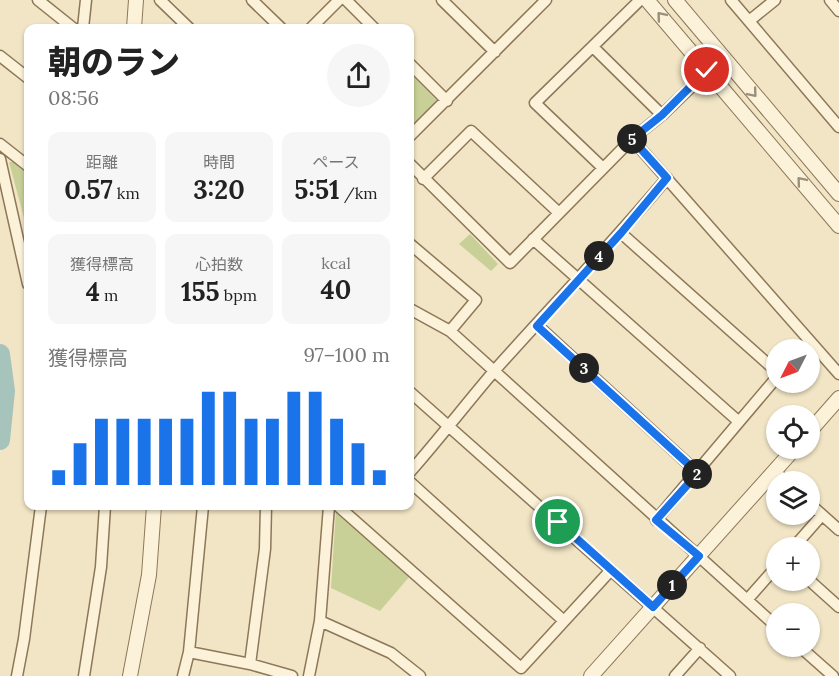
<!DOCTYPE html>
<html lang="ja">
<head>
<meta charset="utf-8">
<style>
  body { margin:0; font-family:Lora,"Noto Sans JP",serif; background:#f6f6f6; color:#222; height:100vh; display:flex; flex-direction:column; font-size:22px; white-space:nowrap }
  * { box-sizing:border-box; margin:0 }
  p { font-size:20px; color:#767676 }
  .icon { flex:none; width:33px; height:33px; fill:none; stroke:currentColor; stroke-width:2; stroke-linecap:round; stroke-linejoin:round }
  .map { position:relative; flex:1; overflow:hidden }
  .details { position:absolute; left:24px; top:24px; width:390px; height:486px; display:flex; flex-direction:column; background:#fff; border-radius:12px; box-shadow:0 2px 4px #0004 }
  .details>* { flex:none }
  .needle { width:39px; rotate:228deg }
  .buttons { position:absolute; left:766px; top:339px; display:grid; gap:12px }
  .buttons a { display:grid; place-items:center; width:54px; height:54px; border-radius:50%; background:#fff; box-shadow:0 2px 4px #0004; font-size:30px }
  .pin { position:absolute; display:grid; place-items:center; width:51px; height:51px; color:#fff; margin:-26px; border:3px solid #fff; border-radius:50%; box-shadow:0 2px 6px #0007 }
  .km { position:absolute; width:30px; height:30px; margin:-15px; border-radius:50%; background:#222; color:#fff; font-size:16px; line-height:30px; text-align:center }
  .round { display:grid; place-items:center; flex:none; width:63px; height:63px; border-radius:32px; background:#f6f6f6 }
  .overview { display:flex; align-items:center; justify-content:space-between; height:102px; padding:0 24px }
  h1 { font-size:33px; font-weight:800; line-height:45px }
  .figures { display:grid; grid-template-columns:repeat(3,1fr); gap:9px; height:102px; padding:6px 24px }
  .figures div { display:grid; align-content:center; border-radius:12px; background:#f6f6f6; text-align:center }
  .figures b { font-size:26px; font-weight:800 }
  .figures small { font-size:16px; font-weight:400 }
  .figures p { font-size:16px }
  .chart { height:168px; padding:12px 24px }
  .chart p { display:flex; justify-content:space-between }
  .chart svg { width:100%; height:108px; margin-top:6px; stroke:#1a73e8; stroke-width:6 }
  .map>svg:first-child { display:block }
  .green { fill:#c8d098 }
  .lines { fill:none; stroke-linecap:round; stroke-linejoin:round }
  .river { stroke:#a7c4bc; stroke-width:20 }
  .minor-casing { stroke:#8d7759; stroke-width:13 }
  .tertiary-casing { stroke:#8d7759; stroke-width:16 }
  .minor { stroke:#fbf2d9; stroke-width:10 }
  .tertiary { stroke:#fbf2d9; stroke-width:14 }
  .oneway { stroke:#9c907c }
  .route-casing { stroke:#fff; stroke-width:12 }
  .route { stroke:#1a73e8; stroke-width:8 }
</style>
</head>
<body>
<div class="map">
<svg width="839" height="676" viewBox="0 0 839 676">
  <rect width="100%" height="100%" fill="#f1e5c5"/>
  <path class="green" d="M410,73L438,102L410,131Z
    M9,162H13L28,174V233Z
    M470,234L498,264L491,271L459,244Z
    M336,510L410,576L380,611L331,588Z"/>
  <g class="lines">
    <path class="river" d="M0,354L5,391L0,440"/>
    <g class="minor-casing">
      <path id="minor" d="M38,0L73,28
        M160,0L189,28
        M252,0L281,28
        M346,0L374,28
        M442,0L495,52
        M731,0L839,127
        M830,0L839,11
        M749,21L775,0
        M83,28L86,0
        M311,28L339,0
        M593,47L662,115
        M0,56L28,78
        M410,64L447,101
        M410,136L546,0
        M632,139L839,374
        M0,144L28,166
        M0,159L28,284
        M410,164L510,263L632,139L662,115L723,56
        M603,168L535,103L640,0
        M423,179L471,131L558,212
        M621,233L777,372
        M533,239L738,421
        M410,244L476,300L450,331
        M410,309L450,331L777,627
        M537,325L698,473
        M410,392L730,676
        M775,471L786,482
        M410,472C439,439 466,404 495,370C552,306 612,244 667,178
        M410,482L564,621
        M810,504L839,530
        M338,506L521,668L611,570
        M656,520L777,377
        M793,548L822,515
        M809,580L839,607
        M747,600L777,566
        M320,621L391,653L420,676
        M799,646L833,676
        M189,652L250,664L292,676
        M250,664L265,549L266,506
        M17,676L24,639L41,506
        M84,676L101,567L105,506
        M183,676L189,652L203,506
        M309,676L320,621L329,506
        M675,676L700,648"/>
    </g>
    <g class="tertiary-casing">
      <path id="tertiary" d="M647,0L839,226
        M675,0L839,194
        M134,28L136,0
        M810,431L839,398
        M130,676L149,575L154,506
        M591,676L795,448"/>
    </g>
    <use href="#minor" class="minor"/>
    <use href="#tertiary" class="tertiary"/>
  </g>
  <defs><path id="oneway-chevron" d="M-2-3.5L2.5 0L-2 3.5" fill="none" stroke-width="1.6" stroke-linecap="round" stroke-linejoin="round" transform="scale(1.5)"/></defs>
  <g class="oneway">
    <use href="#oneway-chevron" transform="translate(661 16) rotate(-130)"/>
    <use href="#oneway-chevron" transform="translate(753 93) rotate(50)"/>
    <use href="#oneway-chevron" transform="translate(801 181) rotate(-130)"/>
  </g>
  <g class="lines">
    <g class="route-casing">
      <path id="route" d="M558,522L653,607L699,556L656,520L698,473L537,326L621,233L667,178L632,139L662,115L707,70"/>
    </g>
    <use href="#route" class="route"/>
  </g>
</svg>
<div class="buttons">
<a><svg class="needle" viewBox="-14 -14 28 28"><path d="M0-13l5 13h-10z" fill="#e53935"/><path d="M0 13l5-13h-10z" fill="#767676"/></svg></a>
<a><svg class="icon" aria-label="locate" viewBox="0 0 24 24"><circle cx="12" cy="12" r="6"/><path d="M12 2v4M12 18v4M2 12h4M18 12h4"/></svg></a>
<a><svg class="icon" aria-label="layers" viewBox="0 0 24 24"><path d="M12 4l9 5-9 5-9-5zM3 14l9 5 9-5"/></svg></a>
<a>+</a>
<a>−</a>
</div>
<div class="pin" style="left:558px;top:522px;background:#1e9e55"><svg class="icon" aria-label="arrive" viewBox="0 0 24 24"><path d="M6 21V4h12l-3 4 3 4H6"/></svg></div>
<div class="pin" style="left:707px;top:70px;background:#d93025"><svg class="icon" aria-label="check" viewBox="0 0 24 24"><path d="M5 12l5 5 9-10"/></svg></div>
<b class="km" style="left:672px;top:585px">1</b>
<b class="km" style="left:697px;top:474px">2</b>
<b class="km" style="left:584px;top:368px">3</b>
<b class="km" style="left:599px;top:256px">4</b>
<b class="km" style="left:632px;top:139px">5</b>
<section class="details">
<div class="overview"><div><h1>朝のラン</h1><p>08:56</p></div><a class="round"><svg class="icon" aria-label="share" viewBox="0 0 24 24"><path d="M12 15V3M7 8l5-5 5 5M5 13v7h14v-7"/></svg></a></div>
<div class="figures">
<div><p>距離</p><b>0.57<small> km</small></b></div>
<div><p>時間</p><b>3:20</b></div>
<div><p>ペース</p><b>5:51<small> /km</small></b></div>
</div>
<div class="figures">
<div><p>獲得標高</p><b>4<small> m</small></b></div>
<div><p>心拍数</p><b>155<small> bpm</small></b></div>
<div><p>kcal</p><b>40</b></div>
</div>
<div class="chart"><p><span>獲得標高</span>97–100 m</p>
<svg viewBox="0 0 160 44" preserveAspectRatio="none"><path d="M5 44V38M15 44V27M25 44V17M35 44V17M45 44V17M55 44V17M65 44V17M75 44V6M85 44V6M95 44V17M105 44V17M115 44V6M125 44V6M135 44V17M145 44V27M155 44V38"/></svg>
</div>
</section>
</div>
</body>
</html>
